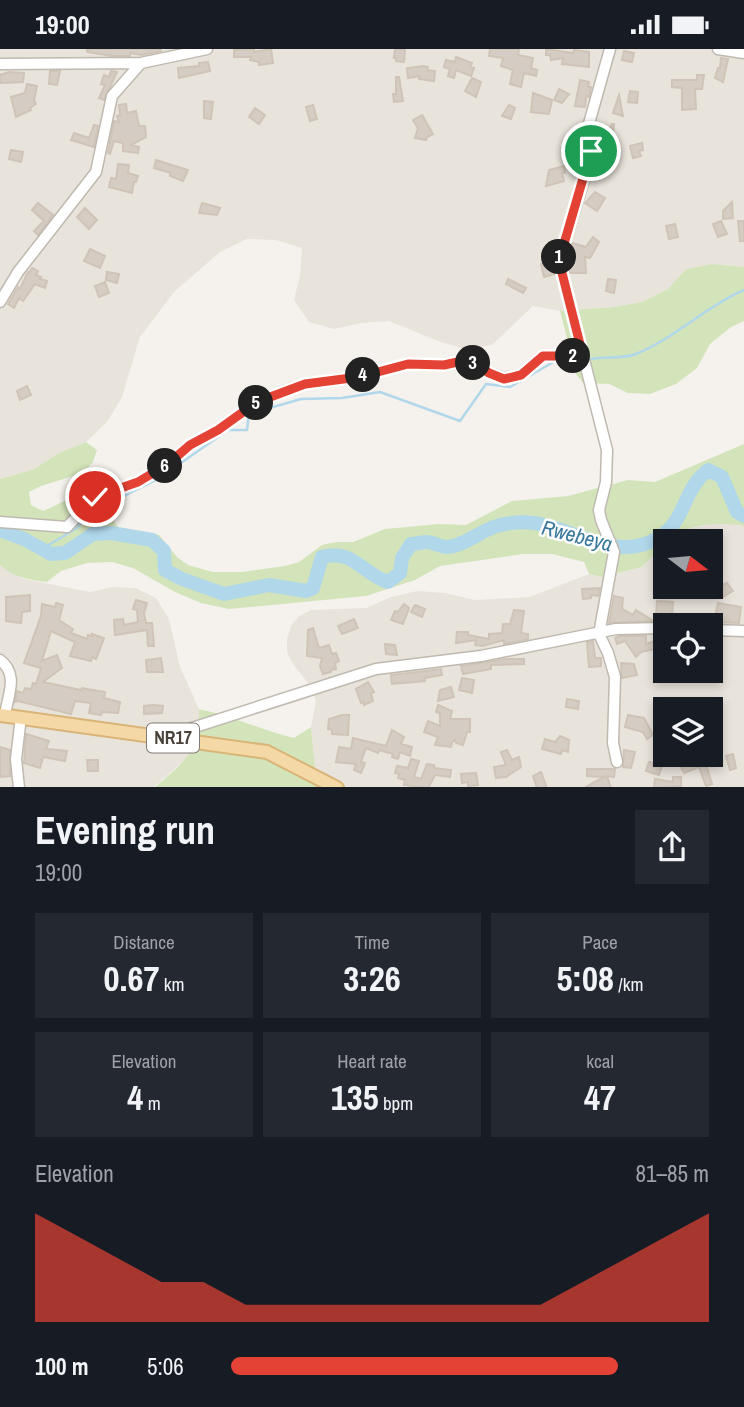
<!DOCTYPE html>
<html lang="en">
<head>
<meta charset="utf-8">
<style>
  body { margin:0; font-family:"Archivo Narrow",sans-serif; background:#242831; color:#f1f3f6; height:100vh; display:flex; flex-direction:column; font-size:26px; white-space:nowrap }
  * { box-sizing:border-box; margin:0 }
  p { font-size:23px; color:#9ea1a6 }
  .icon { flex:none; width:38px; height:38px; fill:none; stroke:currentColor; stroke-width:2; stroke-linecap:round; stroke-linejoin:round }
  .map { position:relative; height:738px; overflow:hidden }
  .panel { display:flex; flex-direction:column; background:#171b24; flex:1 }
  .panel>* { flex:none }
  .needle { width:46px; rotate:106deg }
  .fabs { position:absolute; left:653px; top:480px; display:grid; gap:14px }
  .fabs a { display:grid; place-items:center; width:70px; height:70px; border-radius:0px; background:#171b24; box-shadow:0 4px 10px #0003; font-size:35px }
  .pin { position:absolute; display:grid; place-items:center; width:60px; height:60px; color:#fff; margin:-30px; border:4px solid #fff; border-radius:50%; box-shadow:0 2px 7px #0007 }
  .km { position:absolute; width:35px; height:35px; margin:-18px; border-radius:50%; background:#222; color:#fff; font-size:19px; line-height:35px; text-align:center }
  .round { display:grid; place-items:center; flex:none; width:74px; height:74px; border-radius:0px; background:#242831 }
  .overview { display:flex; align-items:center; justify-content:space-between; height:119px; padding:0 35px }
  h1 { font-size:38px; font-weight:700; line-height:52px }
  .stats { display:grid; grid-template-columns:repeat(3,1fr); gap:10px; height:119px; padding:7px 35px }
  .stats div { display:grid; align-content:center; border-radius:0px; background:#242831; text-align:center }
  .stats b { font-size:35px; font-weight:700 }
  .stats small { font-size:19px; font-weight:400 }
  .stats p { font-size:19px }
  .chart { height:196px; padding:14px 35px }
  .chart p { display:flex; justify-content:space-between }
  .chart svg { width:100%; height:126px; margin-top:7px; fill:#e44234; opacity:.7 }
  ul { padding:0 35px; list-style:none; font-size:23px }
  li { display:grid; grid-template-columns:112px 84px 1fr; align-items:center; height:52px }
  li i { height:18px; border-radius:9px; background:#e44234 }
  .status { display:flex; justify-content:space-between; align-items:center; height:49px; padding:0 35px; background:#171b24; direction:ltr }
  .status svg { height:19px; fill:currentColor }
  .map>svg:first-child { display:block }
  .residential { fill:#e8e3db; fill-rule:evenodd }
  .green { fill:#d4e4ba }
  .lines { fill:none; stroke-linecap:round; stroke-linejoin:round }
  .stream { stroke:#b0d7ea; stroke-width:2.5 }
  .river { stroke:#b0d7ea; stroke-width:14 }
  .building { fill:#d5cdc3; stroke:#cfc4b7; stroke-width:2 }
  .minor-casing { stroke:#bfb9b0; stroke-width:13 }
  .major-casing { stroke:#d9b477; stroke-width:16 }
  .minor { stroke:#fff; stroke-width:10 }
  .major { stroke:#f4d8a6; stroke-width:12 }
  .route-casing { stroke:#fff; stroke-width:14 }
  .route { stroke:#e44234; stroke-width:9 }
  .labels { text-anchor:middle; stroke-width:5; stroke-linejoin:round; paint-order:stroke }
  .shield { fill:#fff; stroke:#807b76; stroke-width:2 }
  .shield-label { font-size:18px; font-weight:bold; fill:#49423b }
  .water-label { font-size:21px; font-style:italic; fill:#3a789c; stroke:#fff }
</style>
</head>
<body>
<div class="status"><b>19:00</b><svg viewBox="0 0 49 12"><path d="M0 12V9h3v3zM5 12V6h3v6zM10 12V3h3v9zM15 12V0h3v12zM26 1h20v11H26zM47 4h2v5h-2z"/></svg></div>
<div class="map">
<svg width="744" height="739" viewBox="0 0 744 739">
  <rect width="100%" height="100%" fill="#f5f2ed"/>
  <path class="residential" d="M0,0H744V218L712,215L686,220L668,240L642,253L614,258L560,262L533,257L492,296L465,300L438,292L389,272L362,274L334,280L309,273L294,251L300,226L302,199L276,191L247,190L220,203L174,243L140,288L122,348L107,373L86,393L59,404L34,420L0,430Z
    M724,474L744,477V738H317L311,678L316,652L311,638L293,615L287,603V590L291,577L299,567L311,561L366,559L391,548L417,542L445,544L475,551L529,548L589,525L602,528L642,518L665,495V537H710V492H669L683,481L710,475ZM665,576H710V621H665ZM665,660H710V705H665Z
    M0,516L24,530L90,543L113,538L136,539L156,549L169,570L180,618L199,660V685L189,707L154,738H0Z"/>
  <path class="green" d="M712,215L744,218V272L731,278L710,295L697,319L676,335L650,345L628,344L609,335L583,334L576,325L560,262L614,258L642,253L668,240L686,220Z
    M86,393L97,401L93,413L83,424L41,437L29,443L31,456L43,462C57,456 90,438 104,441L112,453L110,467L118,478L159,486L177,508L188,516L213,523H242L285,517L299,513L322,496L336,493H353L385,480L439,475L466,476L512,452L568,447L628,431L655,433L744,395V477C724,474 705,474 685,481C678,484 672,490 665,492V495L642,518L602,528L589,525L584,513L552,505H523L440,517L415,531L366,547L229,560L201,554L175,543L133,519L112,513L87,514L61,522L47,533C29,531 13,528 0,516V430L34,420L59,404Z
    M199,660C232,667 262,681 294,689L311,678L317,738L154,739C186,711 199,704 199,660Z"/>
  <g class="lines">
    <path class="stream" d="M587,311C603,306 621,311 636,305C675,289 705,258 744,241
      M42,500L77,479L99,454L126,446L158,430L228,381H247L249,365L301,350L342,349L380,343L460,372L486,335L510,338L557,311"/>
    <path class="river" d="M0,481L24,490L51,505L65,504L93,485L111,484L152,491L164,502L165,521L182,530L224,545L269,536L306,542L313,539L322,508C352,499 363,525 388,533L400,524L402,509L411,495C416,495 422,493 427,493C433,493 441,498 447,498C462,497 474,487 487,481C500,474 519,472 534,474C576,480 616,514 658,489C686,473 682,441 708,421L722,428L737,463L744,467"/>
  </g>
  <path class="building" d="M87,0H160L161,2L142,6L130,4V7H112L87,3Z
    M254,0V3L271,0L273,14L259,16V13L250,11L251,8H234V1Z
    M395,0H405L404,13L396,12V9H394Z
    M490,0H519L518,6L533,9L531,19L537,21L536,27L524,24L521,38L510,35L513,21L501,17L503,9L489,7Z
    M546,0L573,4L574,1L589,3V18L562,15L563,9L551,11L550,6H546Z
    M624,2L634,4L632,13L622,11Z
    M456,8L472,14L470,18L474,19L471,27L456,21L454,29L448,27L450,20L444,18L446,11L455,13Z
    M721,9L728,10L723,33L715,29L718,19H720Z
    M208,13L210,22L179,29L178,19L199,17V14Z
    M423,17L428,18L427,21L435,22L434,32L419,30L420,27L408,29L407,19Z
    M50,22H60L57,36L49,35Z
    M111,22L117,23L104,51L99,49L105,36L101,35L104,26L109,28Z
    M9,23L24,24L23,33L0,34V26Z
    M697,26H704L702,40H695L696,60L682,61V39L672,38V31H697Z
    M396,28H399L403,52L394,53L393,45H396Z
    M472,29L481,33L476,48L465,42Z
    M580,31L589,33L588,38H591L589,48L586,47L585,58L575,57Z
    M27,35L37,37L34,51L36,55L30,59L31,61L16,68L11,48L25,44Z
    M559,40L569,45L562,54L554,51Z
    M630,42L638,43L637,54L628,53Z
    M533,44L552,51L549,65L531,63Z
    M619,46L623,67L613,64Z
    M204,52L213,53L211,70L204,69Z
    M126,55L127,64L136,62L139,77H145L146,88L131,96L139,98L138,104L123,102V94L114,92L110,105L108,104L114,72L119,73L117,67L120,66L119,56Z
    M313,56L317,70L310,72L306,58Z
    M509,56L515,59L511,70L502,67Z
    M255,59L265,66L259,75L249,68Z
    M422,66L433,85L427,88L426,91L415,89L418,79L413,71Z
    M612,75H614L612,90L606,104L616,107L614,113L598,108V102L600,103L606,88H602L603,80H609Z
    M94,76L98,77L94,98L71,91L74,84L89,89Z
    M642,94L643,101L639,102L641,107L633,109L630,97Z
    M11,101L23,103L21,113L9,110Z
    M156,111L188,121L183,132L170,127L171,124L154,119Z
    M118,115L129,116L128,124L138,127L136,133H134L132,144L109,138L111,129L116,130Z
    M564,117L565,124H562L564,132L546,137L549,121Z
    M595,143L605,149L597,162L585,154Z
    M732,153L733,169L723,170V162Z
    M38,154L53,166L38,186L34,182L44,172L32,161Z
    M202,154L220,159L217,166L199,164Z
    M85,159L97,171L89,180L77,168Z
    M721,172L727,185L718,188L713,175Z
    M738,172H744V192H740Z
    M675,175L678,188L669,190L666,177Z
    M593,188L599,193L590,209L585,208L586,224H570L567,212L572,194L586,198Z
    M90,200L105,207L100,219L84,212Z
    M552,213L555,225L544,228L541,215Z
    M32,219L38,222L36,226L41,228L40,230L47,232L45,239L35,235L23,252L19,249L14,259L8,255L18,238L20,240L28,223H30Z
    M107,223L119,225L117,234L106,231Z
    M508,230L526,239L523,244L506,235Z
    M608,230L616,231L614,244L606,242Z
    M105,233L109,244L99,248L95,237Z
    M27,337L31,346L20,351L17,342Z
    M710,522L715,529L720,528L723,536L727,534L733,542L721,549L715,539L710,541Z
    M600,539L598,547L591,546V549L583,550L582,540Z
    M30,546V562L22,563L21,574L6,572V548Z
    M614,547L623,549L622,560L633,566L636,561L653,572L609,574Z
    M136,551L147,554L144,564L146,574H152L154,597H148L147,581L115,586L114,571L123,570L124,576L138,573L137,561L133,560Z
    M657,552L673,553L672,567L656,566Z
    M56,554L63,556L59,571L73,580L71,584L87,590L88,586L92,587V585L104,589L96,610L92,608L91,612L70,607L75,593L51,582L42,612L57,606L62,619L43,633L81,641L82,639L105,643L104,649L120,653L118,664L102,663L101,666L89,664L91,654L75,652L71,665L18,652L15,653L17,642L23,644L25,639L31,640L33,634L36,635L41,619L24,614L41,567L42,555L55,558Z
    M718,554L741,558L739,574L714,573Z
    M404,555L409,559L403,575L391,571L395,562L398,563Z
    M415,556L425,560L422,568L411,563Z
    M514,561L524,562L521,584L528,585V590L504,595V591L482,597L475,596L476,591L456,594L457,583H468V586L489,590V585L502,584L503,575H510Z
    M354,570L358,579L342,585L338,577Z
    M313,579L319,599L329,596L332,605L336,604L339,612L335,614L336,620L331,621V623L323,625L320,617L322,609L307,607L308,581Z
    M620,587H646V595L657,591L659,599L641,603L636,608L625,592L617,595L615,589Z
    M593,592L595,609H601V617L589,618L587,593Z
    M385,595L395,596L397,606L386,605Z
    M161,609L163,623H147L146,611Z
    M506,610H524V615L491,616V620L463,625L461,617Z
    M621,614L634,615L637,626L622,629Z
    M441,620L442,626L425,629V632L392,635L391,626Z
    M462,629L474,631L472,644L459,641Z
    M368,633L374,643L371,645L373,652L364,656V653L361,654L356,640Z
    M451,638L454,648L438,652L440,641Z
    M567,650L579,652L578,660L566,658Z
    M154,656L163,657L162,664L144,665V657Z
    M438,656L452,662L450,670H470V683H467L463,696L456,694L455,691L452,693L451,698L435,696L438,688L424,683L428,672L440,677V664L436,663Z
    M342,666H349L348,686L332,685V681L328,680L329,670Z
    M628,666L644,669L653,686L647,690L643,683L625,678Z
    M392,681L404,688L401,695L412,698L410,707L400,703L398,710L392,708L393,705L379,701L378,704L366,699L361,713L365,714L361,724L354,721L356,715L336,713L339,698L351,700L353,689L386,697Z
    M26,685L49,692L46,700L67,702L65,712L43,708L40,719L24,714Z
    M560,687L569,691L568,703L562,701L561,705L542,700L545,690L555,693Z
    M0,698L10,701V727L0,728Z
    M507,701L512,711L519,708L521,718L506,728L496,729L494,718L506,716L501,703Z
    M624,701L635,703L631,719L623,718Z
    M733,705L736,719L730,721L726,707Z
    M656,708L664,710L659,726L646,722L649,713L654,714Z
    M704,709L712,735L706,737L699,718L684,724L681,718Z
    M411,710L419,712L414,728L421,730L427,715L434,716V719L451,721L450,728L435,726L428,739L404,736L405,731L398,729L399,725L395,724L397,717L408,719Z
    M87,711H98V722H88Z
    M587,720H615L614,728L607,727L611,739H584L604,728L587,727Z
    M541,723L547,739H537L533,727Z
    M476,724L478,736L468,737V733L462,734L461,725Z
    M673,728H681V737L654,739L655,730L673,733Z"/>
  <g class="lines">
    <g class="minor-casing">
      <path id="minor" d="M610,0L588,78L591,108L559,212L607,401L606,433L599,461L601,471L614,503L599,585L608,604L615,628L613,694L617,713
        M718,0L744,4
        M0,15L141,14L207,0
        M0,253L18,223L96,123L112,47L141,14
        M0,473L67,478L95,448L138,433L168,415L190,396L218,381L257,353L290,340L305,335L359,328L408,315L444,316L462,312L475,314L489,324L504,329L521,326L543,307H583
        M710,581L744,582
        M0,611C19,626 8,645 5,666
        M167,687L376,620L481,607L616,580L665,579
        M19,739L16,710L21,668"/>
    </g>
    <g class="major-casing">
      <path id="major" d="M0,666L267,703L337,739"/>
    </g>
    <use href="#minor" class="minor"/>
    <use href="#major" class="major"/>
  </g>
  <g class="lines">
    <g class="route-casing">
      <path id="route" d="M95,448L138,433L168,415L190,396L218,381L257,353L305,335L359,328L408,315L444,316L462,312L475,314L489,324L504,330L521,326L543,307H583L559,212L591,102"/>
    </g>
    <use href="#route" class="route"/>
  </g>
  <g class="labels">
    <rect class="shield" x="147" y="674.5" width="52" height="29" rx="5"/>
    <g class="shield-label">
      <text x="173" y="695">NR17</text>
    </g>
    <g class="water-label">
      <text transform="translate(577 487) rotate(14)" y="7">Rwebeya</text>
    </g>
  </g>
</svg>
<div class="fabs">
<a><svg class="needle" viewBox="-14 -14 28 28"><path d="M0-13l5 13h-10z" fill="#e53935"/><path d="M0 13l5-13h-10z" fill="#9ea1a6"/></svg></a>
<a><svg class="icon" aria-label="locate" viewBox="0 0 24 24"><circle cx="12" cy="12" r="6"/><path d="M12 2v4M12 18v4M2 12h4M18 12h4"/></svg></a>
<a><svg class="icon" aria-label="layers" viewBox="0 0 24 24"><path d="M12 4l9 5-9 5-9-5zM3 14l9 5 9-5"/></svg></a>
</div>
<div class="pin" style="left:591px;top:102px;background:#1e9e55"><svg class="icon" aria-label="arrive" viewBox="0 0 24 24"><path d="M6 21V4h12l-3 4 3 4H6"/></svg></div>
<div class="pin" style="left:95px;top:448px;background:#d93025"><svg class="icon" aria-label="check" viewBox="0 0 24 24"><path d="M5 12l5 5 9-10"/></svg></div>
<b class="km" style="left:559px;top:208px">1</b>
<b class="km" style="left:573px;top:307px">2</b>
<b class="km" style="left:473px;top:314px">3</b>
<b class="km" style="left:363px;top:326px">4</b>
<b class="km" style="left:256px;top:354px">5</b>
<b class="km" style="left:165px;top:417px">6</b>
</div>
<section class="panel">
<div class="overview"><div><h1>Evening run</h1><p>19:00</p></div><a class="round"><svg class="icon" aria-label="share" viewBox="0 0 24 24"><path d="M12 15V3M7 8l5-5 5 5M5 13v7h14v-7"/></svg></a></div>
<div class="stats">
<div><p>Distance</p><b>0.67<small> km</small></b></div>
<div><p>Time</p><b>3:26</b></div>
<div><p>Pace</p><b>5:08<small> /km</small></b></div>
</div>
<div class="stats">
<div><p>Elevation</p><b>4<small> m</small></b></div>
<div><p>Heart rate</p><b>135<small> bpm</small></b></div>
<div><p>kcal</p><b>47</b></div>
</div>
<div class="chart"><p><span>Elevation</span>81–85 m</p>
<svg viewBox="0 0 160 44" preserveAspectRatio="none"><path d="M0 44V6L10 14L20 22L30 30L40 30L50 38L60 38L70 38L80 38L90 38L100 38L110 38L120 38L130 30L140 22L150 14L160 6V44z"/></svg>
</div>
<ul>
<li><b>100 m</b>5:06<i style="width:81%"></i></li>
</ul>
</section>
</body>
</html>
